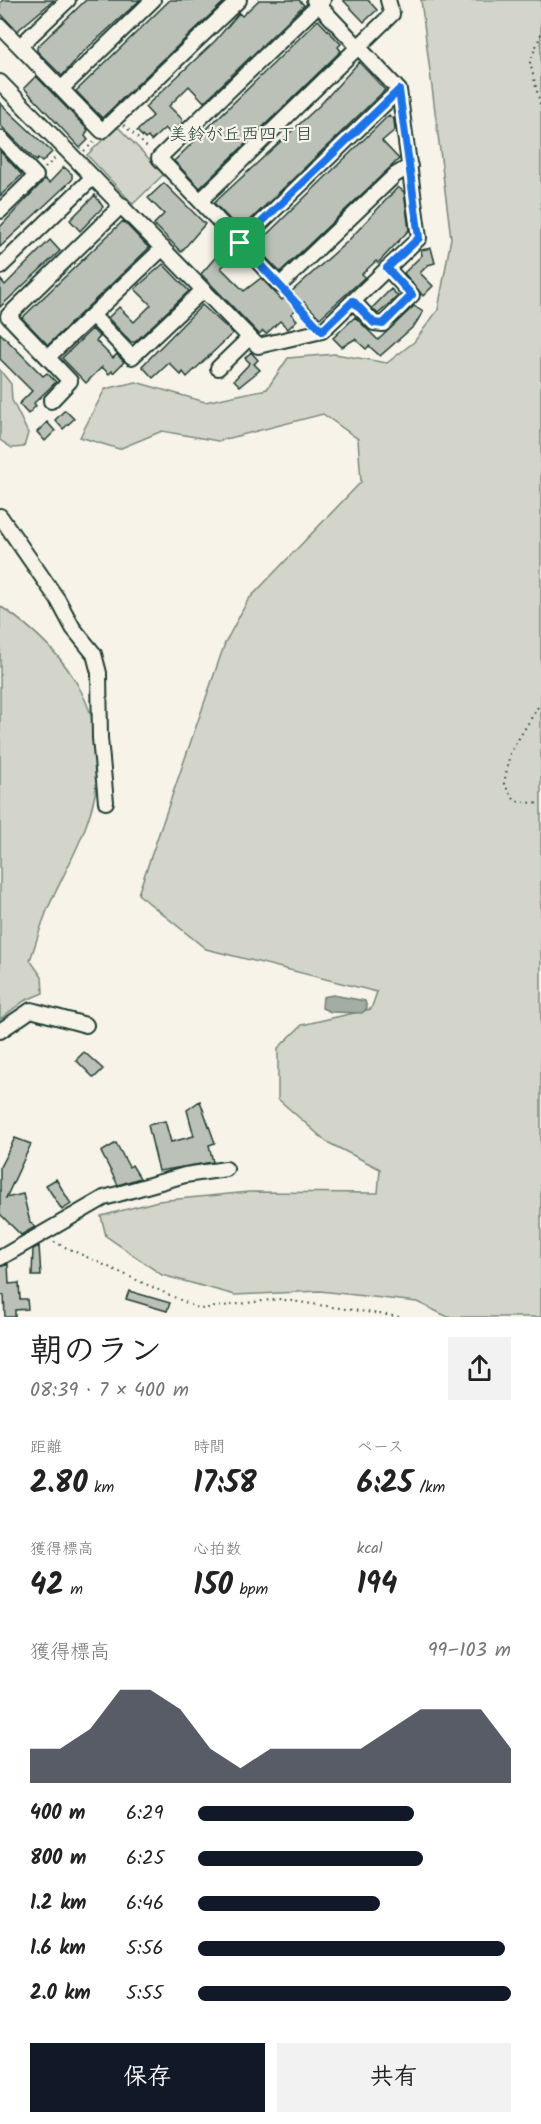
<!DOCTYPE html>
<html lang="ja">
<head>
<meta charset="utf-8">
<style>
  body { margin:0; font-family:Kalam,"Klee One",sans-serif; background:#f2f2f2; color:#222; height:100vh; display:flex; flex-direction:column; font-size:22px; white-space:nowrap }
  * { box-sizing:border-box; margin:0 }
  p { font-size:20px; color:#767676 }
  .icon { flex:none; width:33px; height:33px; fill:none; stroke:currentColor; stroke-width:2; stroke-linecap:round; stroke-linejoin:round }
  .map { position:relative; height:1317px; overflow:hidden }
  .side { display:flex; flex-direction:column; background:#fff; flex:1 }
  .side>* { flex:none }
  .pin { position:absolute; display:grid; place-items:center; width:51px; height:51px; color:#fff; margin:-26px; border-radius:12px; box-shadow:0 3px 9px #0006 }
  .round { display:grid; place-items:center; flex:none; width:63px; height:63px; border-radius:0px; background:#f2f2f2 }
  .summary { display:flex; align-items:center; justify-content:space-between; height:102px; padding:0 30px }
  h1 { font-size:33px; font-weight:700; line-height:45px }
  .figures { display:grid; grid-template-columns:repeat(3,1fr); gap:9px; height:102px; padding:6px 30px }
  .figures div { display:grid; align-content:center }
  .figures b { font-size:30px; font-weight:700 }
  .figures small { font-size:16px; font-weight:400 }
  .figures p { font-size:16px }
  .chart { height:168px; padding:12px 30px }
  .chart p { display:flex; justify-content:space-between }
  .chart svg { width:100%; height:108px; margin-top:6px; fill:#111827; opacity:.7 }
  .cta { display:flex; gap:12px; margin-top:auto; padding:12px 30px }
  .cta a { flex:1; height:69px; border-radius:0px; background:#111827; color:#fff; font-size:24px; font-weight:700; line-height:69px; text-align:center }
  .cta a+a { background:#f2f2f2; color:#222 }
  ul { padding:0 30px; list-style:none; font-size:20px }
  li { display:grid; grid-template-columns:96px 72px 1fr; align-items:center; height:45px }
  li i { height:15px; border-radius:8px; background:#111827 }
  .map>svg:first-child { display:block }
  .green { fill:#d3d5ca; stroke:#79897f; stroke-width:1.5 }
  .water { fill:#a4ada3; stroke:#6f8077; stroke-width:1.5 }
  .building { fill:#bbc1b6; stroke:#1f3d34; stroke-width:1.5 }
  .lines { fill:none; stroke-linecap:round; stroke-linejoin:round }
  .minor-casing { stroke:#1f3d34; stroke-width:18 }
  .path { stroke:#1f3d34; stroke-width:2; stroke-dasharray:1.5 4.5; stroke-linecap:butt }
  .minor { stroke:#f7f3e8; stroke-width:14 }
  .route-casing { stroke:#fff; stroke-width:12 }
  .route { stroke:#1a73e8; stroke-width:8 }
  .labels { text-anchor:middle; stroke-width:4.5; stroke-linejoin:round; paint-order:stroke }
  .neighbourhood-label { font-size:18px; fill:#1f3d34; stroke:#f7f3e8 }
</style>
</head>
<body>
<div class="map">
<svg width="541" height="1317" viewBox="0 0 541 1317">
  <rect width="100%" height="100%" fill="#f7f3e8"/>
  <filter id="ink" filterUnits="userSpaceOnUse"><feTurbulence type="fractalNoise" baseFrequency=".0167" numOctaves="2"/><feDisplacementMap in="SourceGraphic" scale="12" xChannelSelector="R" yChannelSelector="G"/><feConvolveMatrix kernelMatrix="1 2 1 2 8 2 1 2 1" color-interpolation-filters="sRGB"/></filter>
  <g filter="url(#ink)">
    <path class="green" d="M421,0H541V1317H448L417,1302L320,1291L235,1295L162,1275L106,1236L101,1216L158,1201L249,1192L378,1193L380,1169L327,1142L278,1099V1048L302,1025L371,1009L377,992L206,949L138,894L225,643L248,600L361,482L358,439L323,414L218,441L162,431L119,449L80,437L105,389L136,382L205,402L267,389L288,358L335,354L387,363L414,342L438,310L451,238Z
      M117,126L164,174L133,204L87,155Z
      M0,370L11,384L12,400L28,433L24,447L12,448L0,440Z
      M0,606C71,653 115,720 92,807C82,843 63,875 48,908C41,925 36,943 30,960L42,977L43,993L24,1001L0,1019Z"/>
    <path class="water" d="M333,995L365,1001L367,1008L362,1013L331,1012L322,1008L323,997Z"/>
    <path class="building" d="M3,0H54L17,31L0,13V3Z
      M86,0H140L81,54L62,76L37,51V47Z
      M170,0H226L102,118L76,91Z
      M259,0H299L304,5L204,102L189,86L169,106L182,119V123L171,134L165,128L151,141L148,137L145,139L137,131L153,116L145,107L215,41L239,13L242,16Z
      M343,0H368L377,10L364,22Z
      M318,20L341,44L338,47L341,51L200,188L174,161Z
      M359,62L385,90L240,230L214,203L320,105Z
      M36,76L88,130L85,136L88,140L80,148L24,88Z
      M0,103L52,152L42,162L38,159L36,161L0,125Z
      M389,115L394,120L395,130L382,141L399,159L280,272L255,246Z
      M0,151L22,175L0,196Z
      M64,167L72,174V180L0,247V227L45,179L49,183Z
      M164,183L205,224L181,252L154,224L164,214L148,198Z
      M398,187L404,192L409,230L378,263L376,261L362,274L365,277L320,318L304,302L291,314L297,320L288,329L280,321L266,334L263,331L259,334L201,274L228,243L237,253L221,268L244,291L261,278L282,300L348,241Z
      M95,195L103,207L80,231L70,220Z
      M123,221L149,248L48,345L22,318Z
      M50,240L60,251L0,307V279L5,285Z
      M431,248L435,263L428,265L420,273L433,286L423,296L404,273L422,255L421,250Z
      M163,264L189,291L135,342H131L108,318L119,307L134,322L151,305L135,289Z
      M391,289L398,296L378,314L372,308Z
      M202,305L233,333L187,377L183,372L181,375L169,363L153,378L142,366Z
      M414,306L423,312L414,326L380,356L369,346L366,349L355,339L342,347L333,338L355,317L378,340Z
      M92,329L100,337L96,341L113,358L117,354L124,362L113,373L112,371L109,374L102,367L86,383L62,358Z
      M0,333L43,376L47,373L56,382L34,403L36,406L28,414L19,404L32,391L0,359Z
      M251,352L258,360L254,364L260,370L240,386L234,380L250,363L245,358Z
      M65,410L74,419L63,429L55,420Z
      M47,422L55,431L45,441L37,432Z
      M84,1052L103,1069L94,1078L76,1060Z
      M200,1101L215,1143L209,1145L213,1162L159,1171L148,1125L165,1121L171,1142L194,1136L187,1110Z
      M15,1138L31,1144L6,1198L23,1194L30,1222L35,1227L21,1235L0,1214V1167Z
      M116,1143L129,1167L132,1165L140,1178L118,1185L101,1152Z
      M56,1179L71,1204L62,1210L46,1185Z
      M39,1246L41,1276H32L33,1249Z
      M8,1264L9,1284L19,1283L20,1299H27L28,1309L15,1310V1317H5L4,1295L0,1296V1267Z
      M129,1291L170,1303L167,1311L126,1299Z"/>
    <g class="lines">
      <g class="minor-casing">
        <path id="minor" d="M323,0L159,158L280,285L395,175L410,166
          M0,26L102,131L239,0
          M20,46L68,0
          M0,82L258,346L322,331L419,238L399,90L314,0
          M61,89L153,0
          M0,138L36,176L0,211
          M200,201L392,14L388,0
          M240,243L399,90
          M0,267L92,178
          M353,301L374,323L383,324L412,295L387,268
          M93,316L132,357L203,290
          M48,357L163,248
          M218,368L249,338
          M51,401L70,381L8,316L122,205
          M0,516L58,600L73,628L94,654L99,673L100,738L106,802
          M0,1031L31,1010L86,1025
          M0,1258L104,1198L185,1175L226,1169"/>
      </g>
      <path class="path" d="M541,34L530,62L541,108
        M124,125L150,150
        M84,151L95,141
        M45,168L56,157
        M287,295L313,320
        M541,702L510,753L504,784L515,801L541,804
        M54,1242L200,1309L278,1299L400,1317"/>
      <use href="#minor" class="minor"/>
    </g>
  </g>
  <g class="lines" filter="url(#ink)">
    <g class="route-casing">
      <path id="route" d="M399,90L419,238L387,268L412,295L383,324L374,323L353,301L322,331L240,243Z"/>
    </g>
    <use href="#route" class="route"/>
  </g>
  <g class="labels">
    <g class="neighbourhood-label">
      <text x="241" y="140">美鈴が丘西四丁目</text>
    </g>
  </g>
</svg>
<div class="pin" style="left:240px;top:243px;background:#1e9e55"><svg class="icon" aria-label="arrive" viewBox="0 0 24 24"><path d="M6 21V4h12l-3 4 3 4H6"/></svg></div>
</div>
<section class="side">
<div class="summary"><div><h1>朝のラン</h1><p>08:39 · 7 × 400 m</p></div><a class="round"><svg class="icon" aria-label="share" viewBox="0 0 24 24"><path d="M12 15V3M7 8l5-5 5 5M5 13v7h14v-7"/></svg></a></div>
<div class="figures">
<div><p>距離</p><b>2.80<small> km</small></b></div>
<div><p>時間</p><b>17:58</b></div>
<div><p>ペース</p><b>6:25<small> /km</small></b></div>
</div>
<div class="figures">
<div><p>獲得標高</p><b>42<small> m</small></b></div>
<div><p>心拍数</p><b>150<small> bpm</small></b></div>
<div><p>kcal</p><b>194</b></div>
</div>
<div class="chart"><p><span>獲得標高</span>99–103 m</p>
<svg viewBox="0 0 160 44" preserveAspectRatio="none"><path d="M0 44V30L10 30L20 22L30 6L40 6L50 14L60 30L70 38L80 30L90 30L100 30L110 30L120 22L130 14L140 14L150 14L160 30V44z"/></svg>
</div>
<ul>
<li><b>400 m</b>6:29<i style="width:69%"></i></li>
<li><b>800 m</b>6:25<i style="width:72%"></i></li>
<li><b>1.2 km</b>6:46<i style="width:58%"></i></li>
<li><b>1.6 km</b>5:56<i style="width:98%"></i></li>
<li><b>2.0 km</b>5:55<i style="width:100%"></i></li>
</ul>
<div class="cta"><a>保存</a><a>共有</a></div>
</section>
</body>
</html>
